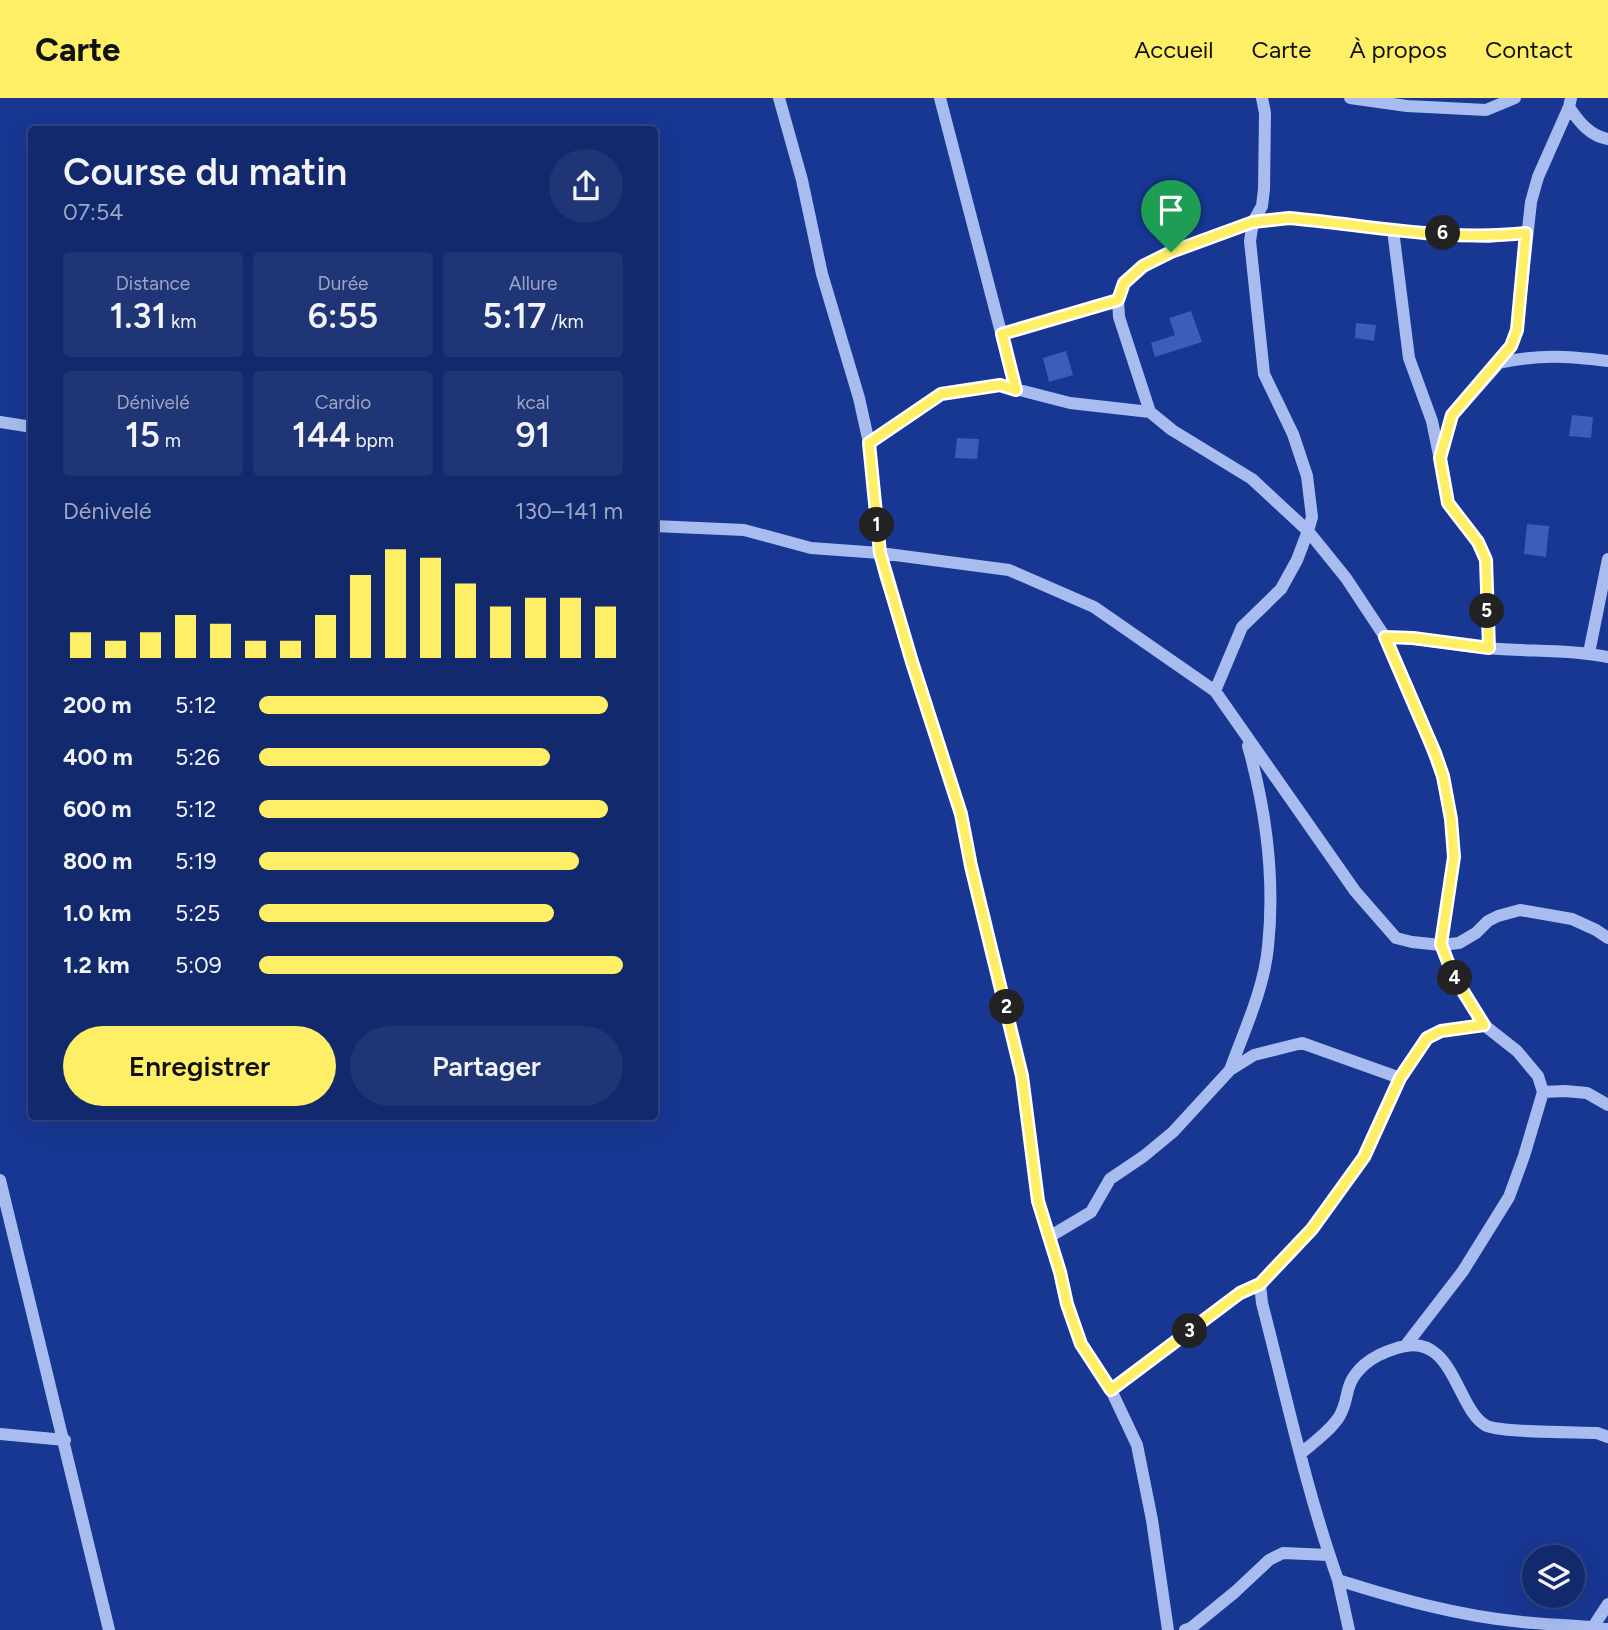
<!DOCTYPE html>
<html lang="fr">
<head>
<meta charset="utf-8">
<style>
  body { margin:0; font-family:Figtree,sans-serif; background:#1f3576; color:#f1f3f6; height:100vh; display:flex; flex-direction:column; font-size:26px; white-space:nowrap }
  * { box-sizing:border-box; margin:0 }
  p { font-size:23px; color:#9ca6c2 }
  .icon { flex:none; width:38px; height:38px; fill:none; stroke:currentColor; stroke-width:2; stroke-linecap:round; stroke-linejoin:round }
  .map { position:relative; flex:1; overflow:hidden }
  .drawer { position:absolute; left:28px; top:28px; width:630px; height:994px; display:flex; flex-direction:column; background:#12296e; border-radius:7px; box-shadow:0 7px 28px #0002,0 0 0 2px #314581 }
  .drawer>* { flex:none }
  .controls { position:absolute; left:1522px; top:1447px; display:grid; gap:14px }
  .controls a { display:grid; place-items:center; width:63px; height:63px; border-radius:50%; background:#12296e; box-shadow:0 7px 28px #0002,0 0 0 2px #314581; font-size:35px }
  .pin { position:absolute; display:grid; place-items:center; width:60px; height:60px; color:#fff; margin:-72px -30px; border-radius:50% 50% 50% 0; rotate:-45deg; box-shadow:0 0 7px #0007 }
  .pin .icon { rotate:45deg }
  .km { position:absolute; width:35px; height:35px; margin:-18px; border-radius:50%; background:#222; color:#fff; font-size:19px; line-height:35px; text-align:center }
  .round { display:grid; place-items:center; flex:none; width:74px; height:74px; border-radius:37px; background:#1f3576 }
  .head { display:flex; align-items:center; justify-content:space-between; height:119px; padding:0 35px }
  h1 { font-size:38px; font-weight:600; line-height:52px }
  .stats { display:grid; grid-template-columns:repeat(3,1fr); gap:10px; height:119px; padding:7px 35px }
  .stats div { display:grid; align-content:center; border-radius:7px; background:#1f3576; text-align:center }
  .stats b { font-size:35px; font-weight:600 }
  .stats small { font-size:19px; font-weight:400 }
  .stats p { font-size:19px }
  .chart { height:196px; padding:14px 35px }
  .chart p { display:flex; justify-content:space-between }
  .chart svg { width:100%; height:126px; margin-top:7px; stroke:#ffef67; stroke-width:6 }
  .button { display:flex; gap:14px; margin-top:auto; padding:14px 35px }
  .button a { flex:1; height:80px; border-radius:42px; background:#ffef67; color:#111; font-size:28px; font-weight:600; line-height:80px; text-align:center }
  .button a+a { background:#1f3576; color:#f1f3f6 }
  ul { padding:0 35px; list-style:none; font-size:23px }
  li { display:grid; grid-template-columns:112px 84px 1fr; align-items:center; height:52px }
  li i { height:18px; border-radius:9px; background:#ffef67 }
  header { display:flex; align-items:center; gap:42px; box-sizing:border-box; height:98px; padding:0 35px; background:#ffef67; color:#111 }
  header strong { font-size:33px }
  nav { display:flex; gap:38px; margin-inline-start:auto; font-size:24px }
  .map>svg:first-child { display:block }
  .building { fill:#3d5db9 }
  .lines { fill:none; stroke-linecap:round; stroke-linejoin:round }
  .minor { stroke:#a8bcf0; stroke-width:12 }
  .route-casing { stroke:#fff; stroke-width:14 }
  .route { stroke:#ffef67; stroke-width:9 }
</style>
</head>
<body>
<header>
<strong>Carte</strong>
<nav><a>Accueil</a><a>Carte</a><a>À propos</a><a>Contact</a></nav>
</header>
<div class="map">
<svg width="1608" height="1532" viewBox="0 0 1608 1532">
  <rect width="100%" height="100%" fill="#183793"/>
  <path class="building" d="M1191,213L1202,244L1155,259L1151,245L1175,237L1169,220Z
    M1356,225L1376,227L1374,243L1355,240Z
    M1066,253L1073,277L1049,284L1043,260Z
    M1572,317L1593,319L1591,340L1569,338Z
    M957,340L979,341L977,361L955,360Z
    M1527,426L1549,428L1546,459L1524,456Z"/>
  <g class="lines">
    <path class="minor" d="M779,0L802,82L822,176L859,300L869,345L880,455L885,477L961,716L971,768L1022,978L1038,1103L1060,1174L1067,1206L1081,1246L1111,1292L1137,1347L1152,1422L1168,1532
      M940,0L1016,292
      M1262,0L1265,15L1264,91L1262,108L1253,124L1250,143L1264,276L1293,336L1307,378L1312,419L1308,433L1346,480L1385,539L1425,632L1442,678L1451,721L1454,759L1441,847L1453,877L1484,927L1517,953L1538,978L1543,994L1524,1058L1509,1099L1463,1173L1406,1247
      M1350,0L1407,8L1486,12L1515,0
      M1569,9C1579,24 1590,38 1608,41
      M1393,132L1409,260L1432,323L1439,357
      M1002,236L1118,202
      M1499,265C1540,256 1567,258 1608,263
      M0,324L32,329
      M869,345L941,296L1000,287L1070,305L1150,314
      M654,428L744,432L811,450L880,455L1009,472L1094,509L1215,593L1355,793L1396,840L1412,844L1441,847L1459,845L1476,835L1488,823L1498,818L1520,812L1572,821L1596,832L1608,840
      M1385,539C1420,540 1453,547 1488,550C1528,554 1568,551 1608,559
      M1489,550L1486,462L1478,444L1448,405L1440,361L1453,317L1499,265L1511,248L1517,232L1531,104L1538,79L1569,9L1571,0
      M1589,555L1608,461
      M1215,593L1242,529L1281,491L1297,462L1308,433L1252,381L1172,332L1150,314L1119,219L1118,202L1124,185L1143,168L1171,154L1253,124L1289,120L1393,132L1488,139L1526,135
      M1230,972C1244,933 1264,891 1268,849C1275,782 1266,712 1248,648
      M1543,994L1565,993L1587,995L1608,1007
      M0,1082L109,1532
      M1049,1139L1091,1114L1110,1081L1144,1058L1173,1034L1230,972L1254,957L1302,945L1400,980
      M1260,1186L1312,1131L1364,1059L1400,980L1427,940L1441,933L1484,927
      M1111,1292L1240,1195L1260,1186L1262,1205C1286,1297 1306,1392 1338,1482C1398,1501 1459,1518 1522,1524C1551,1527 1579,1527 1608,1531
      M0,1336L65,1342
      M1300,1356C1313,1345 1330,1333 1339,1319C1351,1299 1342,1287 1364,1267C1374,1258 1384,1254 1397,1250C1453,1231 1456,1310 1485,1327C1497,1335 1577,1334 1597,1335L1608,1339
      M1338,1482L1349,1532
      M1185,1532L1191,1530L1235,1494L1269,1462L1283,1455L1329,1457
      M1591,1532L1608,1506"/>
  </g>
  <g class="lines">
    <g class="route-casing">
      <path id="route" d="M1289,120C1368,127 1447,144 1526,135L1517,232L1511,248L1452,317L1440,360L1448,405L1478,444L1486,462L1489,550L1413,540L1385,539L1435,655L1443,678L1451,721L1454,759L1441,846L1453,877L1484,927L1441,933L1427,940L1400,980L1364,1059L1312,1131L1260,1186L1240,1195L1111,1292L1081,1246L1067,1206L1060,1174L1038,1103L1022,978L971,768L961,716L912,564L880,455L869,345L941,296L1000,287L1016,292L1002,236L1118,202L1124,185L1143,168L1171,154L1253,124Z"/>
    </g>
    <use href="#route" class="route"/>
  </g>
</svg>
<div class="controls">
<a><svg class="icon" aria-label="layers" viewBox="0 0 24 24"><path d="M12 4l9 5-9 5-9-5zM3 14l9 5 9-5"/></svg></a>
</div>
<div class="pin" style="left:1171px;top:154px;background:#1e9e55"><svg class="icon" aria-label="arrive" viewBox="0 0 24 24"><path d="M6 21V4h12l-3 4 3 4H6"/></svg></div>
<b class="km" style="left:877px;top:427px">1</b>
<b class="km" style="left:1007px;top:909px">2</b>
<b class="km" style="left:1190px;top:1233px">3</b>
<b class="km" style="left:1455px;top:880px">4</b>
<b class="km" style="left:1487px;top:513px">5</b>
<b class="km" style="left:1443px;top:135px">6</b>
<section class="drawer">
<div class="head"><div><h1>Course du matin</h1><p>07:54</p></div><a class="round"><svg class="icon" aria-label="share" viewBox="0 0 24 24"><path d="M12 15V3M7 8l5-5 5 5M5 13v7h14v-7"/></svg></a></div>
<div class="stats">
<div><p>Distance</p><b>1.31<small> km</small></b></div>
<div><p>Durée</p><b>6:55</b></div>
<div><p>Allure</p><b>5:17<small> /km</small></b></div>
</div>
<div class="stats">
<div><p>Dénivelé</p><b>15<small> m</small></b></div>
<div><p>Cardio</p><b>144<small> bpm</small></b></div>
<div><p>kcal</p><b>91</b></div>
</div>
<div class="chart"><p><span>Dénivelé</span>130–141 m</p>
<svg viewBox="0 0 160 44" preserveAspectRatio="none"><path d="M5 44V35M15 44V38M25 44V35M35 44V29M45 44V32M55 44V38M65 44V38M75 44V29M85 44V15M95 44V6M105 44V9M115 44V18M125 44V26M135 44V23M145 44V23M155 44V26"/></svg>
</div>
<ul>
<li><b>200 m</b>5:12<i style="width:96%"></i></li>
<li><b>400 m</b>5:26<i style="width:80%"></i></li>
<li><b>600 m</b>5:12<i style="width:96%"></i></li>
<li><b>800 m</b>5:19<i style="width:88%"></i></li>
<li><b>1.0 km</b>5:25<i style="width:81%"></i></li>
<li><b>1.2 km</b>5:09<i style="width:100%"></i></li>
</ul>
<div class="button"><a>Enregistrer</a><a>Partager</a></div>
</section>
</div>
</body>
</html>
